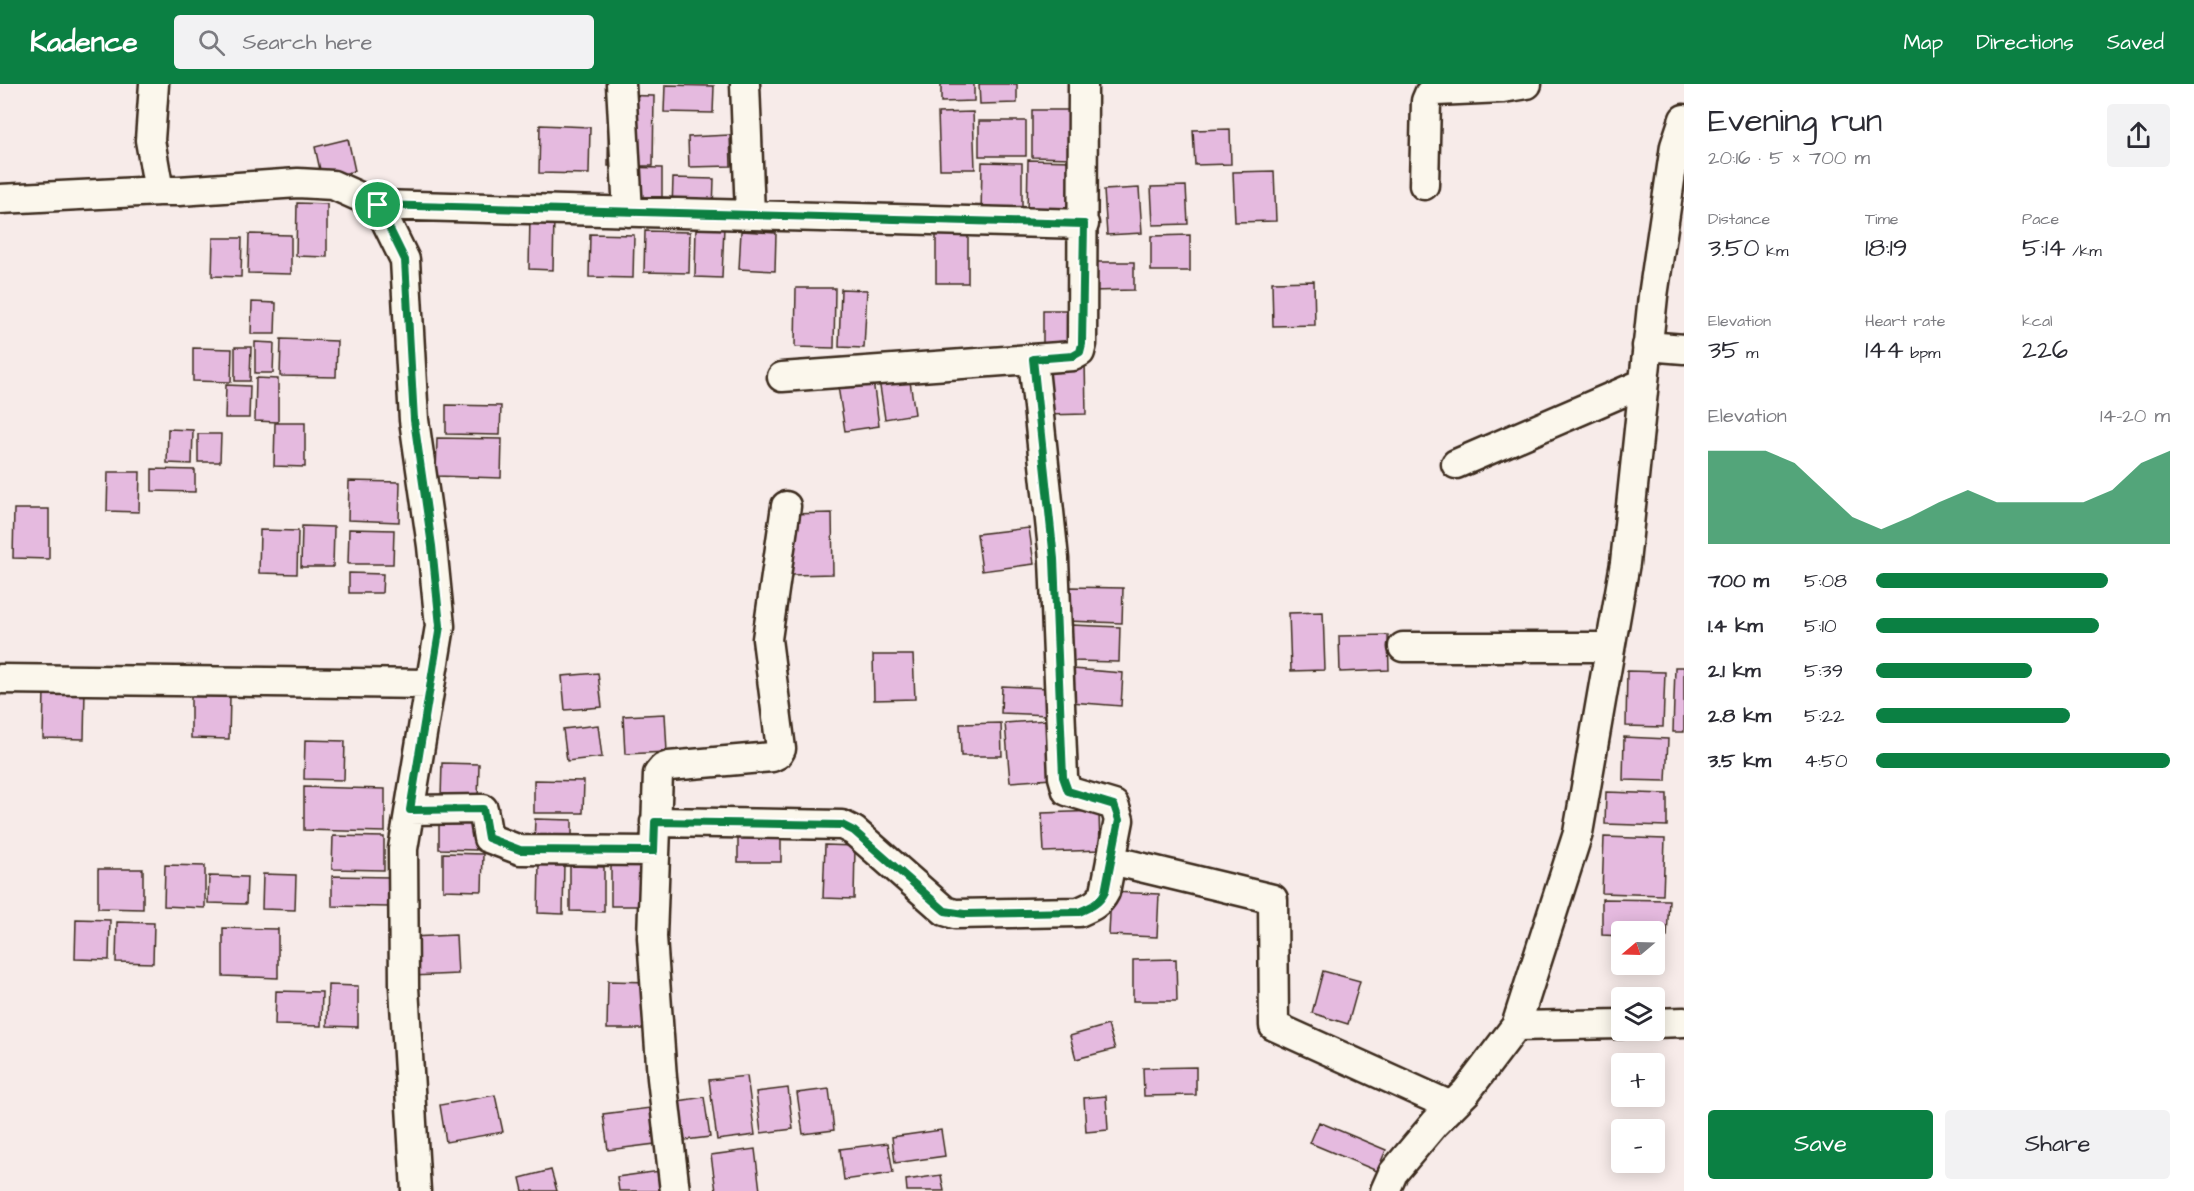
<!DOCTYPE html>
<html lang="en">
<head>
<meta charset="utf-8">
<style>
  body { margin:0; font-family:"Architects Daughter",sans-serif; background:#f2f2f3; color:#2b2b33; height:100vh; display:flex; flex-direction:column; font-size:22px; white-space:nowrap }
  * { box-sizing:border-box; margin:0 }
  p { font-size:20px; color:#7c7c81 }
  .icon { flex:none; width:33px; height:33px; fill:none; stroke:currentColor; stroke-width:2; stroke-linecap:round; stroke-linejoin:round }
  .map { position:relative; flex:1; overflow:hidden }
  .details { display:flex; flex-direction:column; background:#fff; width:510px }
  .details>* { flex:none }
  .needle { width:39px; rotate:251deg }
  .buttons { position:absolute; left:1611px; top:837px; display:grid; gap:12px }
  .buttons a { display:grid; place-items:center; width:54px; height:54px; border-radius:6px; background:#fff; box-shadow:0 3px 15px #0003; font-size:30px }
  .pin { position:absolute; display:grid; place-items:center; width:51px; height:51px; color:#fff; margin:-26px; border:3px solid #fff; border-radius:50%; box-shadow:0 2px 6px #0007 }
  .round { display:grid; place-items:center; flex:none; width:63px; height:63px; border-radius:6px; background:#f2f2f3 }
  .summary { display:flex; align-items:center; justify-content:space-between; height:102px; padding:0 24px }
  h1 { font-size:33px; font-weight:600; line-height:45px }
  .metrics { display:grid; grid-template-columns:repeat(3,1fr); gap:9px; height:102px; padding:6px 24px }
  .metrics div { display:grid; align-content:center }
  .metrics b { font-size:26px; font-weight:600 }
  .metrics small { font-size:16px; font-weight:400 }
  .metrics p { font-size:16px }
  .chart { height:168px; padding:12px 24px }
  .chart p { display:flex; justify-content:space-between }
  .chart svg { width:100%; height:108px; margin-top:6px; fill:#0b8043; opacity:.7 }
  .action { display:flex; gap:12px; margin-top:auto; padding:12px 24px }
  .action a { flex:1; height:69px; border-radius:6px; background:#0b8043; color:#fff; font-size:24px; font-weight:600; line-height:69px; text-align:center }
  .action a+a { background:#f2f2f3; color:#2b2b33 }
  ul { padding:0 24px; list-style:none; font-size:20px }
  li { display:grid; grid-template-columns:96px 72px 1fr; align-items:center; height:45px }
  li i { height:15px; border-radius:8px; background:#0b8043 }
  header { display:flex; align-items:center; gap:36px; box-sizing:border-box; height:84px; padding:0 30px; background:#0b8043; color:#fff }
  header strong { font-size:28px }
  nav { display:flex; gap:33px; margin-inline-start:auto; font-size:21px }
  .search { width:420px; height:54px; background:#f2f2f3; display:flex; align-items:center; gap:15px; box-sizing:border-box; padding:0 21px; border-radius:6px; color:#7c7c81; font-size:22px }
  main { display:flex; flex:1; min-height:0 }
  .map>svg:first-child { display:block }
  .building { fill:#e5badf; stroke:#3b2a1e; stroke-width:1.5 }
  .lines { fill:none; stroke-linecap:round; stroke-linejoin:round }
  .street-casing { stroke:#3b2a1e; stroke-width:33 }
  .street { stroke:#fbf7ec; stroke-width:28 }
  .route-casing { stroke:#fff; stroke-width:12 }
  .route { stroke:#0b8043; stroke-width:8 }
</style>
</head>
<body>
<header>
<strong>Kadence</strong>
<div class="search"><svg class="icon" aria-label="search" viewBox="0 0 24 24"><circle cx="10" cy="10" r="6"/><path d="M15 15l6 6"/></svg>Search here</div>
<nav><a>Map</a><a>Directions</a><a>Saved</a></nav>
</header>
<main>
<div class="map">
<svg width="1684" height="1107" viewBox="0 0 1684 1107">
  <rect width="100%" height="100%" fill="#f7ebe9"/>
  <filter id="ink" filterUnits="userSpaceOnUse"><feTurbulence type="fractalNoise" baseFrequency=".0167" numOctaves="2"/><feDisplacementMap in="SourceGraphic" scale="12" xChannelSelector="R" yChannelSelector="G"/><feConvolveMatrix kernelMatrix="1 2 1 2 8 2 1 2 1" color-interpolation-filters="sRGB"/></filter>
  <g filter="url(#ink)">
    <path class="building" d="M941,0H974V17L941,18Z
      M979,0H1017V19L980,20Z
      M665,1L714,2L713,29L664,28Z
      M609,11L654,12L653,82H608Z
      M1032,26H1072V74L1032,73Z
      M973,28L975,85H940L938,29Z
      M979,37H1026V72H979Z
      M540,41L590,43L589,90L539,89Z
      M1230,45L1231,80L1195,81L1193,46Z
      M730,51L731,82L689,83L688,53Z
      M348,55L355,87L322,95L315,63Z
      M1028,76L1072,77V133L1027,132Z
      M982,78L1022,79V132L981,131Z
      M618,83L662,84V126H618Z
      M1274,87L1276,137L1235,138L1233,88Z
      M673,94L714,95L713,126H672Z
      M1186,102L1188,140L1153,141L1151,103Z
      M1139,104L1142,149L1107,151L1104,106Z
      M297,119L327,120V173L296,172Z
      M530,132H554L553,186L529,185Z
      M696,142H724L722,194L695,193Z
      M936,143H968V199H936Z
      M645,147L690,148L689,189L644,188Z
      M741,147L776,149L775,187L739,185Z
      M249,150L291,151V190L248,189Z
      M590,150L634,151L633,194L589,193Z
      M1190,151V187H1151V152Z
      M213,154H242L241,193L212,192Z
      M1090,178H1134V206L1091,207Z
      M1314,197L1315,241L1273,242L1272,198Z
      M796,204H835L834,264L795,263Z
      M841,205L867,206L864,264L839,263Z
      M252,218L276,219L275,250H251Z
      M1043,226H1073V264H1043Z
      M281,255L337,257L336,293L280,292Z
      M255,258L274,259L273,289H255Z
      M235,263H251L250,297H235Z
      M193,264L232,265L231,298L193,297Z
      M1043,277H1085L1086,330L1044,331Z
      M909,291L915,330L885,335L879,296Z
      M256,294L278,295V338L255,337Z
      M873,296L879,342L845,347L838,302Z
      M226,301L250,302L249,334H225Z
      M446,321L501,322L500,351L446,350Z
      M275,339H305V383L274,382Z
      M168,345L193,346L192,380L167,379Z
      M198,350H221L220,378H198Z
      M437,354L502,355L501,394L436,392Z
      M152,385L195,386V408L152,407Z
      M108,388H140L139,428L107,427Z
      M349,397L400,398L399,438L348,436Z
      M14,425H49V475L13,474Z
      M832,429L833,490L791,491L790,430Z
      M302,442L334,443L333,483H301Z
      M1029,444L1034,480L982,487L977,450Z
      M349,445L394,446L393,480H348Z
      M260,446L298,447L297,490L259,489Z
      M349,489L383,490L382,509H349Z
      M1068,503L1123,504L1122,539L1067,537Z
      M1323,528L1325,586L1291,587L1289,529Z
      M1071,541L1120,543L1119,578L1070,577Z
      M1388,551L1389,586L1340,588L1339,552Z
      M873,571H913L915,615L874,616Z
      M1675,583H1684V648H1673Z
      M1073,585L1123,589L1121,622L1071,618Z
      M1627,587L1665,588L1663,643L1626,642Z
      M598,589L602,623L565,626L562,592Z
      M1002,602L1049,604L1048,631L1001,629Z
      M44,605L85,606L84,655L43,654Z
      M191,611L230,612L229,655L191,654Z
      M665,630L667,668L625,670L623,632Z
      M1047,636L1052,695L1010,698L1005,639Z
      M1001,639L1002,672H961L960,640Z
      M598,641L602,673L567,677L563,645Z
      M1624,653L1668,655L1666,697L1623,696Z
      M305,656L345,657L344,696L304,695Z
      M442,679L479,680L478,715L441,714Z
      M534,696L584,697L583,729H534Z
      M304,703L385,705V748L304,746Z
      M1606,708L1667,710V742L1605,740Z
      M1099,727L1100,766L1044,768L1042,729Z
      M439,732L476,733V766L439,765Z
      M535,735L572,736V761L534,760Z
      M738,750H781V778H738Z
      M333,752L384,753V786L332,785Z
      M1604,753L1665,755L1663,811L1602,809Z
      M825,761L855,762L854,815L823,814Z
      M443,769L483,770L482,807L443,806Z
      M611,776L646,777L645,822H611Z
      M539,779H564L563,830L538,829Z
      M165,781L205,782V824L164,822Z
      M570,782L604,783V828L570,827Z
      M98,785H143V825L98,824Z
      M263,790L296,791L295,826L262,825Z
      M209,792L247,793L246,820L208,819Z
      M332,792L390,793L389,823L332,822Z
      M1111,808L1159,810L1157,853L1109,851Z
      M1602,815L1669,816L1667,853H1654V848H1622V852L1602,851Z
      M76,835L110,836L109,876L75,875Z
      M117,838L154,839L153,879L116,878Z
      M223,844L278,845V894L223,892Z
      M456,851L458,890L411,892L409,853Z
      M1176,875L1177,917H1133V876Z
      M1323,887L1360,897L1348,940L1312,929Z
      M608,897L650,898L649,945H607Z
      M328,901L358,902V943L327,942Z
      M276,907L322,908L321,942L275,941Z
      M1108,941L1115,965L1076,975L1070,952Z
      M1196,983V1011L1144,1012L1143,984Z
      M747,992L755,1051L717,1056L709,996Z
      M788,1004L793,1045L761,1049L756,1008Z
      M829,1005L834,1046L803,1050L797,1009Z
      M495,1011L503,1048L446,1058L440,1021Z
      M1106,1012L1108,1046L1086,1048L1084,1014Z
      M704,1013L710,1053L677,1057L672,1018Z
      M650,1024L655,1060L608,1066L603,1030Z
      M1319,1038L1386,1066L1377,1087L1310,1059Z
      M941,1046L945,1072L895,1079L892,1053Z
      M888,1059L893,1089L844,1096L840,1065Z
      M755,1065L760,1107H716L711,1071Z
      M551,1086L557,1107H523L520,1094Z
      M660,1087L663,1107H619L617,1093Z
      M941,1091L944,1107H907L906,1096Z"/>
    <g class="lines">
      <g class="street-casing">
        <path id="street" d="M154,0L150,56L159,107H179L298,99L333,101L378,121L405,176L414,336L432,462L440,542L403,765L404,903L416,1107
          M621,0L628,128
          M745,0L750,131
          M1424,101L1426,17L1429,10L1436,7L1503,4L1527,0
          M0,115L159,107
          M378,121L1084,140
          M1647,262L1684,265
          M782,293L1073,272L1080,268L1082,260L1083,0
          M1456,380L1644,299
          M1403,563H1610
          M0,595L430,600
          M410,726L483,725L488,754L520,766L654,767
          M655,738L842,741L854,747L945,827L955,830L1079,828C1091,823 1099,820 1105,808L1119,736L1114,721L1067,707L1063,693L1054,475L1033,275
          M1111,776L1273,815L1274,942L1451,1022
          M1654,939L1684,938
          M1516,942L1622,940
          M675,1107L662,994L652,853L658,690L663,684L669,682L772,673L778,670L781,665L767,555L786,422
          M1385,1107L1393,1089L1435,1039L1466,1008L1516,942L1578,749L1625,479L1653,212L1675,62L1684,35"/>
      </g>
      <use href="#street" class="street"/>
    </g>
  </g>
  <g class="lines" filter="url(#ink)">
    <g class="route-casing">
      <path id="route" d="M378,121L1084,140L1082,260L1080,268L1073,272L1033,275L1054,475L1063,693L1068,707L1114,721L1119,736L1105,808C1099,820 1091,823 1079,828L964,830L945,827L854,747L842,741L655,738L654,767L520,766L488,754L483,725L410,726L440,542L432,462L414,336L405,176Z"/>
    </g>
    <use href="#route" class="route"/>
  </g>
</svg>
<div class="buttons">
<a><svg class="needle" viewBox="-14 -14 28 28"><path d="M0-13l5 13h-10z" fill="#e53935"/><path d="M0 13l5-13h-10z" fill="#7c7c81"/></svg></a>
<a><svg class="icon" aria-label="layers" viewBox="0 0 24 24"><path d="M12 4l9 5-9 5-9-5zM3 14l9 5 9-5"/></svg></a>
<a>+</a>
<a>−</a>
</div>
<div class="pin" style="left:378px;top:121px;background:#1e9e55"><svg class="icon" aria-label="arrive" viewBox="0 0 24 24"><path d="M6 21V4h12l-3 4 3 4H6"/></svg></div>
</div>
<section class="details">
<div class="summary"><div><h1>Evening run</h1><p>20:16 · 5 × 700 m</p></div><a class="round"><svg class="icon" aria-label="share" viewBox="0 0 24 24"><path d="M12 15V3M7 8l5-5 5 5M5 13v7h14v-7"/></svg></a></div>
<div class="metrics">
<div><p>Distance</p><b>3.50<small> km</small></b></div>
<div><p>Time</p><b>18:19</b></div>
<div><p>Pace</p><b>5:14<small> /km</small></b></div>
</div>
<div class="metrics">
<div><p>Elevation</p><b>35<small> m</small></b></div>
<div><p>Heart rate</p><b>144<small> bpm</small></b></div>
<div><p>kcal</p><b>226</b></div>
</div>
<div class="chart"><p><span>Elevation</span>14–20 m</p>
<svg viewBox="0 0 160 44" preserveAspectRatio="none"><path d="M0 44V6L10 6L20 6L30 11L40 22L50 33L60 38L70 33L80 27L90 22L100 27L110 27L120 27L130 27L140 22L150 11L160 6V44z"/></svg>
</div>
<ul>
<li><b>700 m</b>5:08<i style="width:79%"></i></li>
<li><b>1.4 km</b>5:10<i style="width:76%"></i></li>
<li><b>2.1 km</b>5:39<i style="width:53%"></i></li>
<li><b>2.8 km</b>5:22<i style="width:66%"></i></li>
<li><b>3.5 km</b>4:50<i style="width:100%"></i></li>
</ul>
<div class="action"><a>Save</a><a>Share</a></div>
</section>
</main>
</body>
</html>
